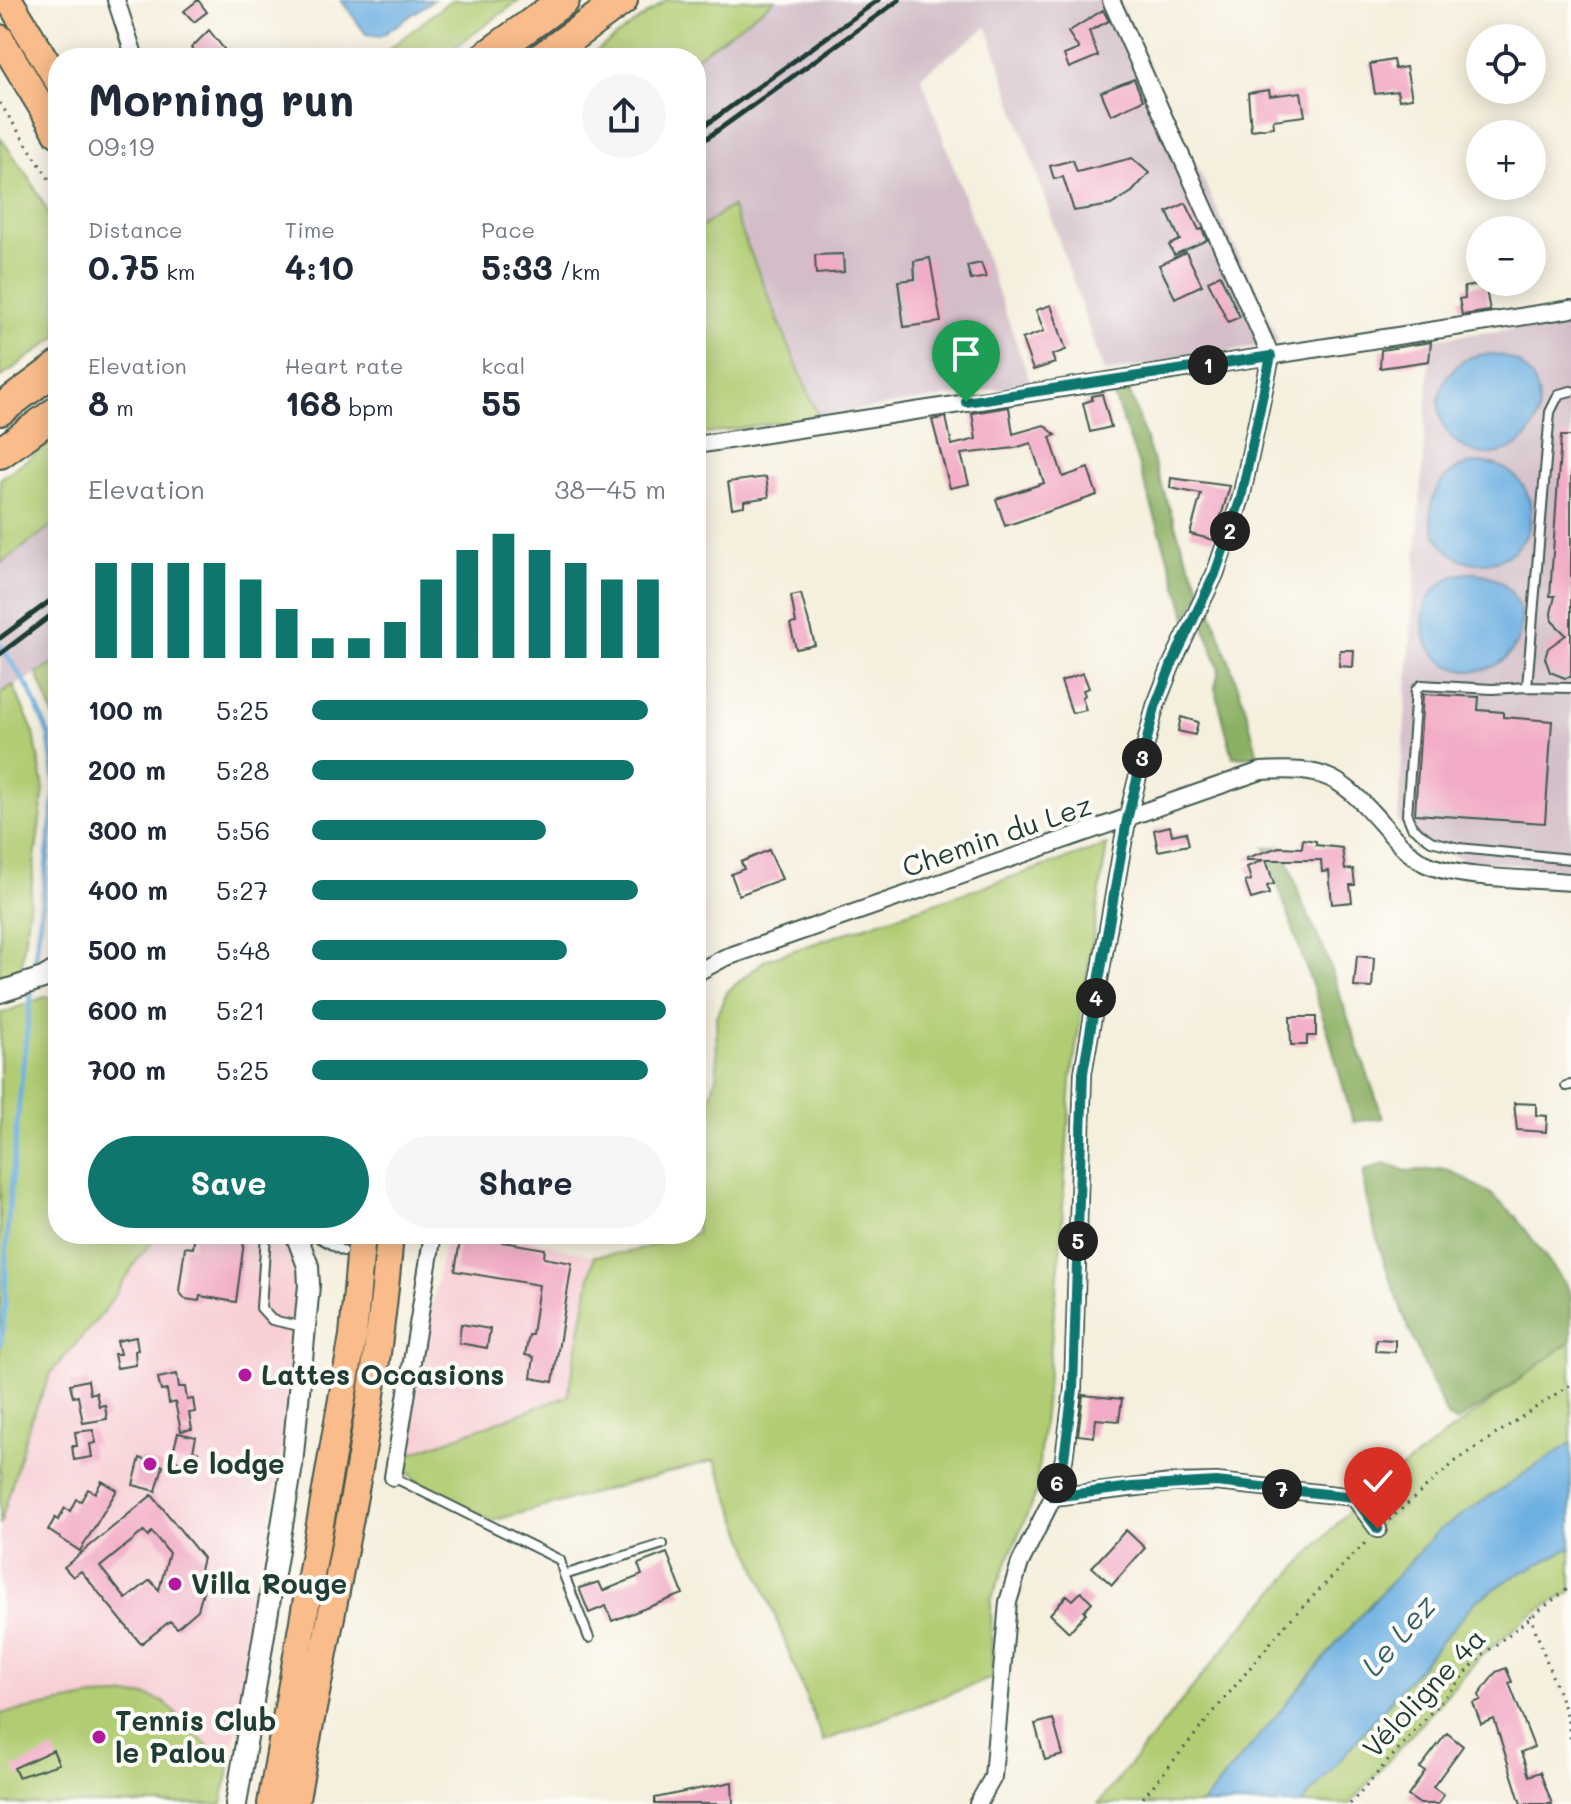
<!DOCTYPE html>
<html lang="en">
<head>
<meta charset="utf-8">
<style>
  body { margin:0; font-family:Mali,sans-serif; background:#f6f6f7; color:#1f2937; height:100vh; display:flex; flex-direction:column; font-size:30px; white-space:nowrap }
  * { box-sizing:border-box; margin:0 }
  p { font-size:26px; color:#747a83 }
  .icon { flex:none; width:44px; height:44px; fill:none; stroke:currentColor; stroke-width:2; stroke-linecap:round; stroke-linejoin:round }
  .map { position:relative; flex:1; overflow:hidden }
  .panel { position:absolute; left:48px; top:48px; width:658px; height:1196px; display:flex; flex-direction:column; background:#fff; border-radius:32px; box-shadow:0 4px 20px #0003 }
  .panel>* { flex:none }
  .fabs { position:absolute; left:1466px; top:24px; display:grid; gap:16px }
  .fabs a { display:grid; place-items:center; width:80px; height:80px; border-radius:50%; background:#fff; box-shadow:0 4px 20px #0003; font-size:40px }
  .pin { position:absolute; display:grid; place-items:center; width:68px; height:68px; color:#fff; margin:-82px -34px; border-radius:50% 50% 50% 0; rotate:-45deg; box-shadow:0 0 8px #0007 }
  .pin .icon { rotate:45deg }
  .km { position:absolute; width:40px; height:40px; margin:-20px; border-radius:50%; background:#222; color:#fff; font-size:22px; line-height:40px; text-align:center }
  .round { display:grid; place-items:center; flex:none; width:84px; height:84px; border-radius:42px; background:#f6f6f7 }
  .headline { display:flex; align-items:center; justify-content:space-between; height:136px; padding:0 40px }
  h1 { font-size:44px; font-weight:800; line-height:60px }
  .stats { display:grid; grid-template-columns:repeat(3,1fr); gap:12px; height:136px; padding:8px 40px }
  .stats div { display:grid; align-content:center }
  .stats b { font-size:34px; font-weight:800 }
  .stats small { font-size:22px; font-weight:400 }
  .stats p { font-size:22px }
  .chart { height:224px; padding:16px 40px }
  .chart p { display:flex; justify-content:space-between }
  .chart svg { width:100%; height:144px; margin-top:8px; stroke:#0f766e; stroke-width:6 }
  .button { display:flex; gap:16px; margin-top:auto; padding:16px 40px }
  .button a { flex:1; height:92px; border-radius:48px; background:#0f766e; color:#fff; font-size:32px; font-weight:800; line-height:92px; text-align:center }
  .button a+a { background:#f6f6f7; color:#1f2937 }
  ul { padding:0 40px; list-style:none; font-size:26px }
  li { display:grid; grid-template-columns:128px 96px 1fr; align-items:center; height:60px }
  li i { height:20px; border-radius:10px; background:#0f766e }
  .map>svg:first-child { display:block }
  .built { fill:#f7cfd5 }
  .industrial { fill:#d2bdc8 }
  .green { fill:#b1cc72; stroke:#688453; stroke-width:2 }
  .forest { fill:#8cb064; stroke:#56764c; stroke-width:2 }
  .water { fill:#6cafe1; stroke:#46768a; stroke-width:2 }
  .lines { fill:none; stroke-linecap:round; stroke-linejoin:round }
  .stream { stroke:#6cafe1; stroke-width:5 }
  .building { fill:#f2abc6; fill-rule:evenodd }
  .service-casing { stroke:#3f584d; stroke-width:12 }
  .minor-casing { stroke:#3f584d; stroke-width:20 }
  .tertiary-casing { stroke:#3f584d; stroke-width:24 }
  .primary-casing { stroke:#3f584d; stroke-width:30 }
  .motorway-casing { stroke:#3f584d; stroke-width:34 }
  .path { stroke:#3f584d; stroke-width:3; stroke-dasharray:2 6; stroke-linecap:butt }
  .service { stroke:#fff; stroke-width:8 }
  .minor { stroke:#fff; stroke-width:16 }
  .tertiary { stroke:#fff; stroke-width:20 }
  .primary { stroke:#f9bc8a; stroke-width:26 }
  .motorway { stroke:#f9bc8a; stroke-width:30 }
  .rail { stroke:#1f3d34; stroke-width:5 }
  .route-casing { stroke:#fff; stroke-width:16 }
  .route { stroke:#0f766e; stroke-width:10 }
  .poi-dot { fill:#b5179e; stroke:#fdfcf7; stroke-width:3 }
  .labels { text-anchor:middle; stroke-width:8; stroke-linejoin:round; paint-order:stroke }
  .street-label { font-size:28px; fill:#1f3d34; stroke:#fdfcf7 }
  .poi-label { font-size:28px; font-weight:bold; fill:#1f3d34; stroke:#fdfcf7; text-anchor:start }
  .water-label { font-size:30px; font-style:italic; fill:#365f68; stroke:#fdfcf7 }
</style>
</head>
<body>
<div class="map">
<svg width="1571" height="1804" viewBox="0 0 1571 1804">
  <rect width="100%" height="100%" fill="#fdfcf7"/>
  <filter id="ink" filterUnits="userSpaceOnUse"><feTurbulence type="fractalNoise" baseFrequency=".0125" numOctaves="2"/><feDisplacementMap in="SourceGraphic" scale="16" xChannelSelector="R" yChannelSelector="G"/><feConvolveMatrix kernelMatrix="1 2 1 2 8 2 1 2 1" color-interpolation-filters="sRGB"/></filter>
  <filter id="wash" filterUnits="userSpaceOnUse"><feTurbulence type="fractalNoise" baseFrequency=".006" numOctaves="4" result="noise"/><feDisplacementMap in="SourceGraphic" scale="32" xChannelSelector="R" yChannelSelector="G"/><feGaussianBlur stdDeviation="1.8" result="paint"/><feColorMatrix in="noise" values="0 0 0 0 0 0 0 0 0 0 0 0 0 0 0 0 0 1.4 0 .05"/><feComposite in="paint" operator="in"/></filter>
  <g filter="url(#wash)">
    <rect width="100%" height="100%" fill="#f5efdd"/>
    <path class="built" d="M159,1234H283L299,1276L281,1455L231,1760L221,1759L164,1703L145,1695L94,1697L0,1714V1525L37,1403L45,1384L62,1359L103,1313L139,1257Z
      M451,1234L517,1236L594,1256L568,1396L404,1456L443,1248Z"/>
    <path class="industrial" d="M775,0H1119L1279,342L1104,373L987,27L921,76L1031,384L818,416L731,207L696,231L695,58Z
      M1571,322V870L1462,859L1421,843L1398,822L1431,339Z
      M58,521V662L0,694V564Z"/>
    <path class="green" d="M451,0H520L440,58H378Z
      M666,0H775L695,58H587Z
      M0,137L30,179L58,231V336L0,378Z
      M731,206L818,416L696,435V231Z
      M58,437V521L0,564V479Z
      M58,662V728L37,673Z
      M13,685L34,733L44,789L21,968L0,976V694Z
      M1107,845L1071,1080L1060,1255L1036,1493L991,1600L992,1678L823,1741L715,1460L492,1521L421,1486L403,1468L404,1456L568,1396L594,1256C619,1253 649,1253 669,1234H696L698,1156L696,1124L711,1095L717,1073L716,1016L728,991L765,960Z
      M47,996L58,1003V1234H159L139,1257L103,1313L52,1371L30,1422L0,1525V1014Z
      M1571,1341V1443L1439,1530L1358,1618L1202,1804H1098L1236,1634L1358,1501Z
      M1571,1548V1592L1530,1615L1480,1657L1350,1804H1302L1475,1602L1514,1576Z
      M145,1695L164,1702L221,1759L231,1760L222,1804H0V1714L94,1697Z"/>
    <path class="forest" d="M1128,387L1184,551L1202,591L1187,617L1138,463L1112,391Z
      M1209,605L1245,706L1258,756L1233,757L1215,688L1219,669L1202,620Z
      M1265,847H1284L1301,901L1324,950L1383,1118L1353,1122L1328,1032Z
      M1385,1163L1406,1171L1447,1169L1491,1194L1516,1217L1567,1286L1571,1296V1341L1507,1388L1456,1422L1448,1418C1421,1359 1395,1300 1377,1238C1371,1215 1363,1195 1364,1171Z"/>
    <path class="water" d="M341,0H433L381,36L366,34Z
      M1439 404a50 50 0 1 1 100 0a50 50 0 1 1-100 0Z
      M1431 513a50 50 0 1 1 100 0a50 50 0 1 1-100 0Z
      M1423 622a49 49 0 1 1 98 0a49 49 0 1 1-98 0Z
      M1571,1443V1548L1514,1576L1475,1602L1302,1804H1202L1358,1618L1439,1530Z"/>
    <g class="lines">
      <path class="stream" d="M0,645L30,690L49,735L56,787L33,977
        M0,1344C8,1308 4,1270 7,1233C14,1151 22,1069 32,987"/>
    </g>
    <g id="blocks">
      <path class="building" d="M198,0L207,12L194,22L184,11Z
        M1103,10L1109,21L1089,31L1098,56L1069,68L1064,55L1079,49L1068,32Z
        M209,30L231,58H199L191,48Z
        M1393,60L1395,69L1406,67L1412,98L1399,100L1397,91L1375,94L1370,64Z
        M1134,79L1143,100L1111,115L1101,92Z
        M1269,90L1270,96L1301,92L1305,116L1273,120L1274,127L1251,130L1248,93Z
        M1132,158L1149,173L1132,192L1111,205L1074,211L1063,177L1054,179L1050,166L1073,160L1077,172Z
        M1186,203L1199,230L1202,229L1207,240L1174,255L1169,245L1180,240L1167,212Z
        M1186,252L1202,285L1175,298L1159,265Z
        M843,254L844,272L816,274L815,255Z
        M930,258L941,322L904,327L898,281L915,279L914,261Z
        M981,263L986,277L971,280L967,266Z
        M1220,275L1240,317L1228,322L1208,281Z
        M1485,284L1490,311L1462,315L1459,299L1465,298L1464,287Z
        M1051,305L1066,350L1052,355L1055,363L1033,370L1022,339L1044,331L1036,310Z
        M1431,342L1429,361L1380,368L1381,350Z
        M1102,394L1111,427L1090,432L1083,403L1092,400L1091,396Z
        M1009,407L1013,434L1044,425L1056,435L1050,437L1063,477L1088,468L1097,495L1005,526L996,499L1044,483L1031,443L1015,448L961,454L969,484L950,488L932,420L946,417L952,445L976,439L972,413Z
        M1561,436H1571V677L1565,678L1550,672L1545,658L1548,648L1566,635L1552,621L1551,613L1555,596H1550Z
        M766,477L769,497L744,501V506L732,508L728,482Z
        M1171,478L1230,486L1214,540L1190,534L1201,494L1170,488Z
        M801,594L815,645L796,649L790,624L796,623L791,596Z
        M1340,650H1354L1353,667L1339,666Z
        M1083,673L1089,688L1083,690L1085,695L1082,697L1086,710L1072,713L1061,681Z
        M1423,694L1479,697L1478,710L1503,712V717L1552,721L1545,823L1415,814Z
        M1181,717L1198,722L1195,735L1178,731Z
        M1170,826L1172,835L1186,832L1189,845L1158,851L1154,830Z
        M1303,839L1316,841V845L1342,848L1345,870L1353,869L1355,885H1350L1352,902L1332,904L1329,871L1322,872L1321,860H1266L1274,884L1267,886L1269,894L1251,899L1245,882L1251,880L1247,867L1263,860H1246V858L1279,847L1302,848Z
        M769,850L782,879L739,895L731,874L744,869L741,862Z
        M1357,956L1374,958L1372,988L1354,987Z
        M1290,1017H1316V1036H1307V1045H1291Z
        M1514,1103L1536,1104V1115L1547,1116L1546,1132L1517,1130Z
        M195,1234H245L236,1302L200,1296L199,1301L185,1299L179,1291L185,1247L193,1248Z
        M461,1235L545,1249L544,1258L572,1263L553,1382L531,1378L534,1357L525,1355L529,1335H532L539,1285L455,1271Z
        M461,1324L490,1329L487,1348L459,1343Z
        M136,1337L138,1350L135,1351L136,1365L117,1368L114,1354H120L117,1341Z
        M1376,1339L1395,1340V1352L1375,1351Z
        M177,1374L179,1387H185L187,1400L193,1399L195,1412L189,1413L192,1429L181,1431L175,1402L169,1404L167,1390L161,1391L158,1378Z
        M88,1380L90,1394L96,1392L99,1406L105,1405L107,1419L83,1423L78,1396L73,1397L70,1384Z
        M1083,1395L1122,1399L1119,1421L1096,1419L1094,1437L1078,1435Z
        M93,1430L96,1443L90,1444L92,1457L74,1460L72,1446H77L75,1432Z
        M178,1433L196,1437L193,1451L198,1452L195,1465L171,1460Z
        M140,1458L163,1466L156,1491L133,1485Z
        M102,1481L117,1490L80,1551L48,1530L55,1518L58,1520L65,1508L70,1511L76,1499L81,1501L88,1489L95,1493Z
        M152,1495L203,1558L197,1582L205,1584L198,1610L177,1628L170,1621L141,1644L81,1571L73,1577L64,1567ZM144,1531L148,1536L152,1532L169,1553L159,1590L150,1580L126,1599L100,1567Z
        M1126,1530L1145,1548L1112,1585L1092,1567Z
        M667,1553L683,1594L612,1621L606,1606L589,1613L579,1588L599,1582L603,1591L642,1575L638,1564Z
        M1081,1592L1092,1602L1084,1611L1086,1613L1069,1632L1050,1614L1067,1595L1073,1600Z
        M1506,1668L1512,1682L1509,1683L1534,1747L1521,1752L1529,1776L1540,1772L1552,1804H1521L1494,1719L1481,1724L1473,1703L1481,1700L1479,1695L1496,1672Z
        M1053,1719L1063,1755L1045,1760L1035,1724Z
        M1447,1733L1463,1746L1433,1787L1444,1795L1438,1804H1420L1408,1796L1425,1771L1420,1768Z
        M53,1750L59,1764L18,1777L14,1768Z
        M732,1782L733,1804H655V1798Z"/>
    </g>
  </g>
  <g filter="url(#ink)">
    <use href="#blocks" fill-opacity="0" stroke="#3f584d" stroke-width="2"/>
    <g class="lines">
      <g class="service-casing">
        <path id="service" d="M1527,687L1550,412L1559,394L1571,391
          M1571,688L1527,687L1492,689L1421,685L1416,690L1407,815L1412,827L1431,841L1459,848L1571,859
          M1566,1086L1571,1085
          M266,1234L261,1308L272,1320L304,1327
          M313,1234L343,1251
          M393,1477L560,1560L564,1575L663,1544
          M564,1575L589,1638"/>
      </g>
      <g class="minor-casing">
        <path id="minor" d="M116,0L135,58
          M696,445L1571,309
          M696,973L724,958L1261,771C1327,767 1341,777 1383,825C1395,839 1408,854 1424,863C1455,879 1534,879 1571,882
          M393,1477L432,1240L435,1234
          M1053,1497L1171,1483L1216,1482L1354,1497L1378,1529
          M978,1804L993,1777L1008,1602L1020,1563L1053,1497L1064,1459L1073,1389L1083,1073L1127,820L1155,707L1171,666L1215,574L1241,498L1271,356L1111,0"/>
      </g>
      <g class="tertiary-casing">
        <path id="tertiary" d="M0,992L43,978L58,969
          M236,1804L292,1465L309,1285L308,1266L296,1234"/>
      </g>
      <g class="primary-casing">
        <path id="primary" d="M9,0L58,81
          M0,38L58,134
          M271,1804L353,1336L362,1234
          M295,1804C329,1615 375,1426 390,1234"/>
      </g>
      <g class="motorway-casing">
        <path id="motorway" d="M484,58L564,0
          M542,58L622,0
          M0,410L58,367
          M0,453L58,411"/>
      </g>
      <path class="path" d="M0,103L58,193
        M1389,1520L1456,1461L1571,1384
        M1530,1615L1567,1717L1571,1741
        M1138,1804L1286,1624L1369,1539
        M1350,1804L1480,1657L1571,1586"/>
      <use href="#service" class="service"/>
      <use href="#minor" class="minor"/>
      <use href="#tertiary" class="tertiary"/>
      <use href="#primary" class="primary"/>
      <use href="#motorway" class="motorway"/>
      <path class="rail" d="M696,132L878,0
        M696,146L899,0
        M0,638L58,595
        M0,654L58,610"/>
    </g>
  </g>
  <g class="lines" filter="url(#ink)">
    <g class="route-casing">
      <path id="route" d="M966,402L1271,356L1241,498L1215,574L1171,666L1155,707L1127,820L1083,1073L1073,1389L1064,1459L1053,1497L1132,1487L1216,1482L1354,1497L1378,1529"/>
    </g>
    <use href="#route" class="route"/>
  </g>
  <g class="poi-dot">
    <circle cx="245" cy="1375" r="8"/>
    <circle cx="150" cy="1464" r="8"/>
    <circle cx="175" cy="1584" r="8"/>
    <circle cx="99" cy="1737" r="8"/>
  </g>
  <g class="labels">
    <g class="street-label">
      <text transform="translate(997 836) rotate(-19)" y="10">Chemin du Lez</text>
      <text transform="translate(1424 1693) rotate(-47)" y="10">Véloligne 4a</text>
    </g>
    <g class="poi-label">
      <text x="261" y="1385">Lattes Occasions</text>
      <text x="166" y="1474">Le lodge</text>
      <text x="191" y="1594">Villa Rouge</text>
      <text x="115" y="1731">Tennis Club<tspan x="115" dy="32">le Palou</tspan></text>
    </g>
    <g class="water-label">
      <text transform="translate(1399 1636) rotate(-49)" y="10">Le Lez</text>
    </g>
  </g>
</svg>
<div class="fabs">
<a><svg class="icon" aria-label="locate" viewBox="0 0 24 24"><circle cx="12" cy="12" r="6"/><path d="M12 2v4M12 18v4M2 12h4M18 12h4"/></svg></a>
<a>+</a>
<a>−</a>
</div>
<div class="pin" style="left:966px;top:402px;background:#1e9e55"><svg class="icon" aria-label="arrive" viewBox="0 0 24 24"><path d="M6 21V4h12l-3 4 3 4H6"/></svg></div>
<div class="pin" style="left:1378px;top:1529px;background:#d93025"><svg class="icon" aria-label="check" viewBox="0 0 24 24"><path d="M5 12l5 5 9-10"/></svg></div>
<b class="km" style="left:1208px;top:365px">1</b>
<b class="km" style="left:1230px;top:531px">2</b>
<b class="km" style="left:1142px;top:758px">3</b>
<b class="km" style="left:1096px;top:998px">4</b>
<b class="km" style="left:1078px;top:1241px">5</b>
<b class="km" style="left:1057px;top:1483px">6</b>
<b class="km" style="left:1282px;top:1489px">7</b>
<section class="panel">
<div class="headline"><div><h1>Morning run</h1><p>09:19</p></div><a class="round"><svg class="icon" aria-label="share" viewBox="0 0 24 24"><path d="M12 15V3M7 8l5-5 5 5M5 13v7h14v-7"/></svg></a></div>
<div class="stats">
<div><p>Distance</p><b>0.75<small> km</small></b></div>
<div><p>Time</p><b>4:10</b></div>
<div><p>Pace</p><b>5:33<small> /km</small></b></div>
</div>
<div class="stats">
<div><p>Elevation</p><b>8<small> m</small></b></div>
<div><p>Heart rate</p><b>168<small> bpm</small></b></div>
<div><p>kcal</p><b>55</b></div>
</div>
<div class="chart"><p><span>Elevation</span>38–45 m</p>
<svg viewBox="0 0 160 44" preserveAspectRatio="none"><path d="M5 44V15M15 44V15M25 44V15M35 44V15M45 44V20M55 44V29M65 44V38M75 44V38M85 44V33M95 44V20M105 44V11M115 44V6M125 44V11M135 44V15M145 44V20M155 44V20"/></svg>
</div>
<ul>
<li><b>100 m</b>5:25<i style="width:95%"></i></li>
<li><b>200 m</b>5:28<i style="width:91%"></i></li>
<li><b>300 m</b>5:56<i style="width:66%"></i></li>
<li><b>400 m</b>5:27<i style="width:92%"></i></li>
<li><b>500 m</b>5:48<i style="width:72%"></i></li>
<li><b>600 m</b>5:21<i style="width:100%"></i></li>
<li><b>700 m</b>5:25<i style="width:95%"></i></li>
</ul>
<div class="button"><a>Save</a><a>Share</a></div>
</section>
</div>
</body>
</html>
